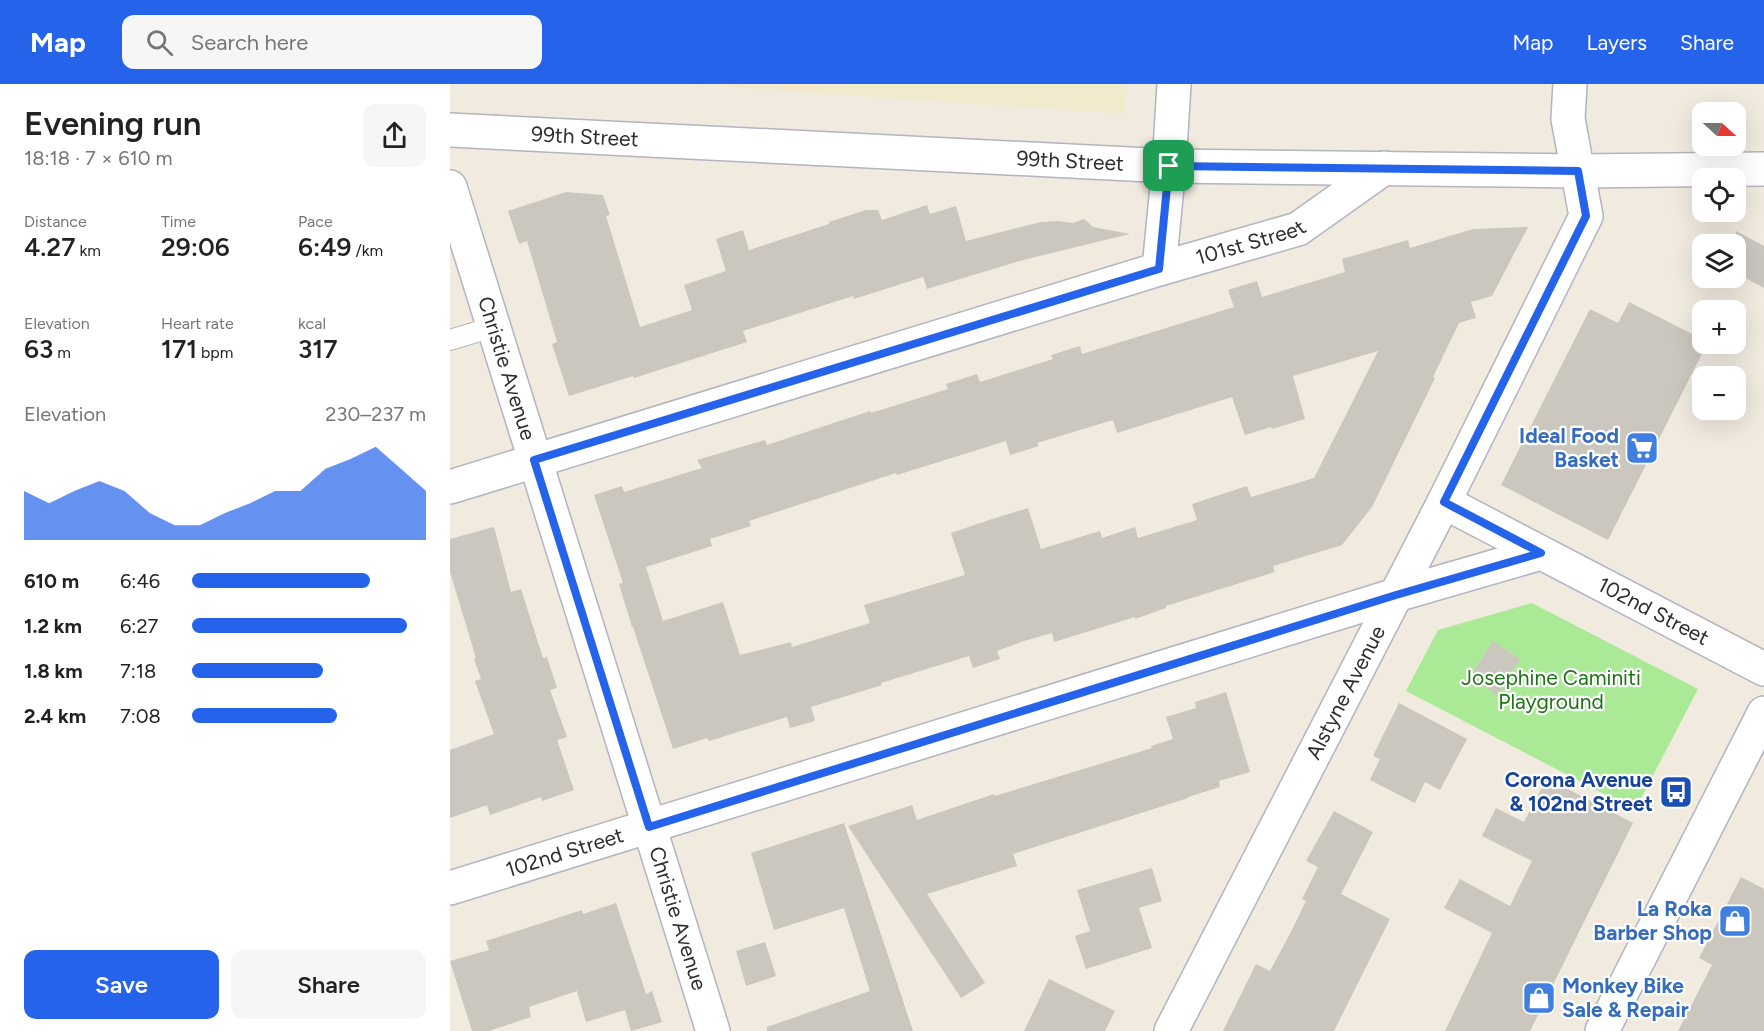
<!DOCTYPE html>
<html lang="en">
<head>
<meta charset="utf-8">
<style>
  body { margin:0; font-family:Figtree,sans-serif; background:#f6f6f6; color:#222; height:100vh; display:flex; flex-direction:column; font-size:22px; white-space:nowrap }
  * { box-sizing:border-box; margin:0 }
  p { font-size:20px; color:#767676 }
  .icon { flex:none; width:33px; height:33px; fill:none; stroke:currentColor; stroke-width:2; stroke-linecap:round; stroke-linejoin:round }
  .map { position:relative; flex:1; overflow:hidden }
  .drawer { display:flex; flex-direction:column; background:#fff; width:450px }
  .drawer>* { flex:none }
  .needle { width:39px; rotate:111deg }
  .buttons { position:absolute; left:1242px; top:18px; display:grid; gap:12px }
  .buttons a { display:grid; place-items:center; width:54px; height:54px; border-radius:12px; background:#fff; box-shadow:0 6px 24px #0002; font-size:30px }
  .pin { position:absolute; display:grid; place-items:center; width:51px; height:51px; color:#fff; margin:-26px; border-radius:12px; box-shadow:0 3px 9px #0006 }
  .round { display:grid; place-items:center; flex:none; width:63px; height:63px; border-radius:12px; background:#f6f6f6 }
  .summary { display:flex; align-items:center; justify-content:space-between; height:102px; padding:0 24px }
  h1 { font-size:33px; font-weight:600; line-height:45px }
  .figures { display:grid; grid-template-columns:repeat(3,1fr); gap:9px; height:102px; padding:6px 24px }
  .figures div { display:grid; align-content:center }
  .figures b { font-size:26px; font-weight:600 }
  .figures small { font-size:16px; font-weight:400 }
  .figures p { font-size:16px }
  .chart { height:168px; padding:12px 24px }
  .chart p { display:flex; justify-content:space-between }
  .chart svg { width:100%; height:108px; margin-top:6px; fill:#2563eb; opacity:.7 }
  .action { display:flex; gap:12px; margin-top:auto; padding:12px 24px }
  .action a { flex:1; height:69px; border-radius:12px; background:#2563eb; color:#fff; font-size:24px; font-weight:600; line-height:69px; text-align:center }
  .action a+a { background:#f6f6f6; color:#222 }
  ul { padding:0 24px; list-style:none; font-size:20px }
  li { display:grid; grid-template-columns:96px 72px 1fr; align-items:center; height:45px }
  li i { height:15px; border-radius:8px; background:#2563eb }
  header { display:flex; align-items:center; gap:36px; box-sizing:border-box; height:84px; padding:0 30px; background:#2563eb; color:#fff }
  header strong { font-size:28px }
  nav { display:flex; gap:33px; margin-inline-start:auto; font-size:21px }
  .search { width:420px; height:54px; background:#f6f6f6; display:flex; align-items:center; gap:15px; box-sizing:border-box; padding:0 21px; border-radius:12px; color:#767676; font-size:22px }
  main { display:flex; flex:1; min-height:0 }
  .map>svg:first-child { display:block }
  .education { fill:#f2eacd }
  .green { fill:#aaea97 }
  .building { fill:#cbc7be; fill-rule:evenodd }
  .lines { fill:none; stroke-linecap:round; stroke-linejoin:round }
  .lane-casing { stroke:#b3b3c2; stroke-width:22 }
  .street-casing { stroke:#b3b3c2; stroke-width:36 }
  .lane { stroke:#fff; stroke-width:20 }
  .street { stroke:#fff; stroke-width:33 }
  .route-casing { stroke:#fff; stroke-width:12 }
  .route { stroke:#2563eb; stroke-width:8 }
  .labels { text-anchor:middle; stroke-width:4.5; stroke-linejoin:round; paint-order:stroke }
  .street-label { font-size:21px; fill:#2d2d2d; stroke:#fff }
  .shop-label { font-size:21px; font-weight:bold; fill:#366cbe; stroke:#fff; text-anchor:end }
  .park-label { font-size:21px; fill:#1e7314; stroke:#fff }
  .transit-label { font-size:21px; font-weight:bold; fill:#164399; stroke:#fff; text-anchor:end }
</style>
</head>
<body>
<header>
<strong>Map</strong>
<div class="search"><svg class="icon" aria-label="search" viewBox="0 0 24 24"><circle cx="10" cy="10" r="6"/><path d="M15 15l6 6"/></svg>Search here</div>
<nav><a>Map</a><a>Layers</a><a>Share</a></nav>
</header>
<main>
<section class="drawer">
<div class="summary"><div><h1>Evening run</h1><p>18:18 · 7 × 610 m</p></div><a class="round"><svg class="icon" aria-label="share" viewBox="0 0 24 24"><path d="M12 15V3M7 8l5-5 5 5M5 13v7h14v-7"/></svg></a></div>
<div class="figures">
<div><p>Distance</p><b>4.27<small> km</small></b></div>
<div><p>Time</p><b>29:06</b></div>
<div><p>Pace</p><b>6:49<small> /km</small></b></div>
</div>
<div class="figures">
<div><p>Elevation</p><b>63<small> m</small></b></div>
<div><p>Heart rate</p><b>171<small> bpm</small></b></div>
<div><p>kcal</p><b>317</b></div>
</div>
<div class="chart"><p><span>Elevation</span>230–237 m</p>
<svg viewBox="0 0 160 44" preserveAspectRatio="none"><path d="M0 44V24L10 29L20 24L30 20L40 24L50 33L60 38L70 38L80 33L90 29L100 24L110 24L120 15L130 11L140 6L150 15L160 24V44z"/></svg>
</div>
<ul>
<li><b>610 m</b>6:46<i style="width:76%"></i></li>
<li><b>1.2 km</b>6:27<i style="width:92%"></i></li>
<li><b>1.8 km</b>7:18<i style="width:56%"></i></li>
<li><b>2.4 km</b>7:08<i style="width:62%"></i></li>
</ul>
<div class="action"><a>Save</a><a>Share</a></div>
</section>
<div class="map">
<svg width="1314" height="947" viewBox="0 0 1314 947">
  <rect width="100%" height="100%" fill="#f0eadf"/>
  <path class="education" d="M233,0H676L674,30Z"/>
  <path class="green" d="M1082,519L1248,605L1185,726L956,607L988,546Z"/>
  <path class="building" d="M116,108L153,111L160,131L156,132L190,243L242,226L234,201L276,187L266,155L293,146L299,166L379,140V138L416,126H428L432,136L477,121L480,130L506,122L516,157L591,138L608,137L623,139L634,135L643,143L680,150L573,176L477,205L473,193L404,215L403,212L293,247L297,258L184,294L183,292L119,312L102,260L107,258L77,157L69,160L58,127Z
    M1078,143L1042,212L1021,218L1026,234L1009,239L983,293L985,294L922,423L892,461L823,482L825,488L716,522V524L685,535V533L604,558L602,549L574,557L547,567L550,575L523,584L519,572L431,599L432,601L361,623L365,637L340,644L337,633L259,657L257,654L223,665L183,543H182L169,500L173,499L144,411L172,402L174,408L252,384L247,376L315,356L317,361L420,327L421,329L498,305L496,300L527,290L530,298L603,275L601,271L630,262L632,270L784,223L778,206L807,197L812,213L895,188L892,175L958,156L960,164L1023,145ZM928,267L864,394L801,413L797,402L742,420L747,436L688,454L685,443L652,454L650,447L591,465L578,424L539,436L501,449L515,491L414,521L420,539L342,563L341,558L290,571L273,518L213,537L196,483L262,462L260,455L301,442L299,437L446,389L447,391L556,357L560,371L589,362L587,359L663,336L667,349L782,313L795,351L821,343L822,345L855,335L843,292Z
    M1286,147L1314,162V204L1286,189Z
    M1179,218L1252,255V260H1257L1158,456L1051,401L1140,225L1168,239Z
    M44,443L61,508L71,505L93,574L97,573L107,604L100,606L117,653L107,656L124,706L92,717L91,713L40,731L37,721L0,734V666L44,650L25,597L31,595L24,575L26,574L0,488V455Z
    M1043,557L1070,575L1047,611L1020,593Z
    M776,608L800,688L769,697L770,703L738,713V714L563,770L567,782L477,810L535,899L511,914L398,742L462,721L467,736L544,710L545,712L702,664L701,662L723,655L716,633L746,624L745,618Z
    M949,619L1017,655L990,706L975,698L965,719L920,696L930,675L923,672Z
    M1097,694L1183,739L1080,947H995L1042,849L994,824L1010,795L1060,822L1082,777L1032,752L1046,724L1074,738Z
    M884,727L923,748L891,810L940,835L884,947H773L806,880L820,887L841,848L856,817L852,815L868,783L856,777Z
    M394,739L463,947H317V943L420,907L394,824L324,846L301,769Z
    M702,784L712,817L689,824L702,864L636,885L625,852L640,847L627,806Z
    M1291,793L1314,805V947H1228L1262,881L1249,874Z
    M166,819L196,910L202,907L212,938L181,947L175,926L136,938L127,907L79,923L81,933L39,947H22L0,877L39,866L36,857L132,826L133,830Z
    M315,858L326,892L296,902L286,867Z
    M599,895L665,927L655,947H574Z"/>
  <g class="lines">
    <g class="lane-casing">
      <path id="lane" d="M0,256L43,243"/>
    </g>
    <g class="street-casing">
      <g id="street">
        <path id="s1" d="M0,46L719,82L1128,87L1314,85"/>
        <path id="s2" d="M0,103L263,947"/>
        <path d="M709,185L719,82L724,0"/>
        <path id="s3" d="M0,403L709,185L848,145L934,84"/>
        <path id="s4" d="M994,418L1314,585"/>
        <path id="s5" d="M0,804L946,511L1091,469"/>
        <path id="s6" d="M721,947L994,418L1136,132L1118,35L1120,0"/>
        <path d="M1152,947L1314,629"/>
      </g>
    </g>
    <use href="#lane" class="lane"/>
    <use href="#street" class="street"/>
  </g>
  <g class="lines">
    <g class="route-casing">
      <path id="route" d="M719,82L1128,87L1136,132L994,418L1091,469L946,511L199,743L84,376L709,185Z"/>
    </g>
    <use href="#route" class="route"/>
  </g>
  <defs>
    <g id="supermarket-square" transform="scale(1.725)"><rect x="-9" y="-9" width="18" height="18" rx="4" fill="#3f7fe0" stroke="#fff"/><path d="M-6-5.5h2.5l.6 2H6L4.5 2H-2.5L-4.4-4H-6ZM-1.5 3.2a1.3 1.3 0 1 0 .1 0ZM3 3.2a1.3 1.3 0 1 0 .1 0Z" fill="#fff"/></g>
    <g id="bus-square" transform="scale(1.725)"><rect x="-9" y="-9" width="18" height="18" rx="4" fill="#1a4fb4" stroke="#fff"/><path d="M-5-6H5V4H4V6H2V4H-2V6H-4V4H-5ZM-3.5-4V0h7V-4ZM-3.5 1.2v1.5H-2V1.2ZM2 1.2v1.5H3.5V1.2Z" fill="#fff"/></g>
    <g id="shop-square" transform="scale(1.725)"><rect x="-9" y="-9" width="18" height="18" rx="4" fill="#3f7fe0" stroke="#fff"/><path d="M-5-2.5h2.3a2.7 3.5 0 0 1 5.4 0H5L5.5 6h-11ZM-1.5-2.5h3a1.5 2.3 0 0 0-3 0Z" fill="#fff"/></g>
  </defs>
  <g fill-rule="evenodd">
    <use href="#supermarket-square" x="1192" y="364"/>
    <use href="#bus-square" x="1226" y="708"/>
    <use href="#shop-square" x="1285" y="837"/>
    <use href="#shop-square" x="1089" y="914"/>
  </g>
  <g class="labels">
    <g class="street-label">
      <text dy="7" stroke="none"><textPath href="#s1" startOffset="135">99th Street</textPath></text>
      <text dy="7" stroke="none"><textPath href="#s1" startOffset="621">99th Street</textPath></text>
      <text dy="7" stroke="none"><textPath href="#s3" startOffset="837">101st Street</textPath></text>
      <text dy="7" stroke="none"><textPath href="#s2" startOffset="190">Christie Avenue</textPath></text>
      <text dy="7" stroke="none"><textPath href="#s4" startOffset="236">102nd Street</textPath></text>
      <text dy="7" stroke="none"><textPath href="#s6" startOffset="381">Alstyne Avenue</textPath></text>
      <text dy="7" stroke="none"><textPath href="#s5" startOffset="120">102nd Street</textPath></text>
      <text dy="7" stroke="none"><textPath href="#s2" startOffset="766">Christie Avenue</textPath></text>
    </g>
    <g class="shop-label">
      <text x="1169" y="359">Ideal Food<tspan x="1169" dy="24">Basket</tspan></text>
      <text x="1262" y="832">La Roka<tspan x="1262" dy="24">Barber Shop</tspan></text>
      <text x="1112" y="909" text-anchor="start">Monkey Bike<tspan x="1112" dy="24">Sale &amp; Repair</tspan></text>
    </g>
    <g class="park-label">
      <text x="1101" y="601">Josephine Caminiti<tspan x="1101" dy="24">Playground</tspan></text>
    </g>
    <g class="transit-label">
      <text x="1203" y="703">Corona Avenue<tspan x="1203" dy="24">&amp; 102nd Street</tspan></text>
    </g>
  </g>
</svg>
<div class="buttons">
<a><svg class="needle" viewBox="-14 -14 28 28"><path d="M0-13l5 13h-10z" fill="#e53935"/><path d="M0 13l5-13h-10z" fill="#767676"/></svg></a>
<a><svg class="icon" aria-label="locate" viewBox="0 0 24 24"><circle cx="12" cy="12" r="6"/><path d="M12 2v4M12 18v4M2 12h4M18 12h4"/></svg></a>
<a><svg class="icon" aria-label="layers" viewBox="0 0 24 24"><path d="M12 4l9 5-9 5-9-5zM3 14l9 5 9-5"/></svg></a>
<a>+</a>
<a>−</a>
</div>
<div class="pin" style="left:719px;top:82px;background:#1e9e55"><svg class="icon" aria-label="arrive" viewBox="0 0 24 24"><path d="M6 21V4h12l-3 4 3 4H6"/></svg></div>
</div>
</main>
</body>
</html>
